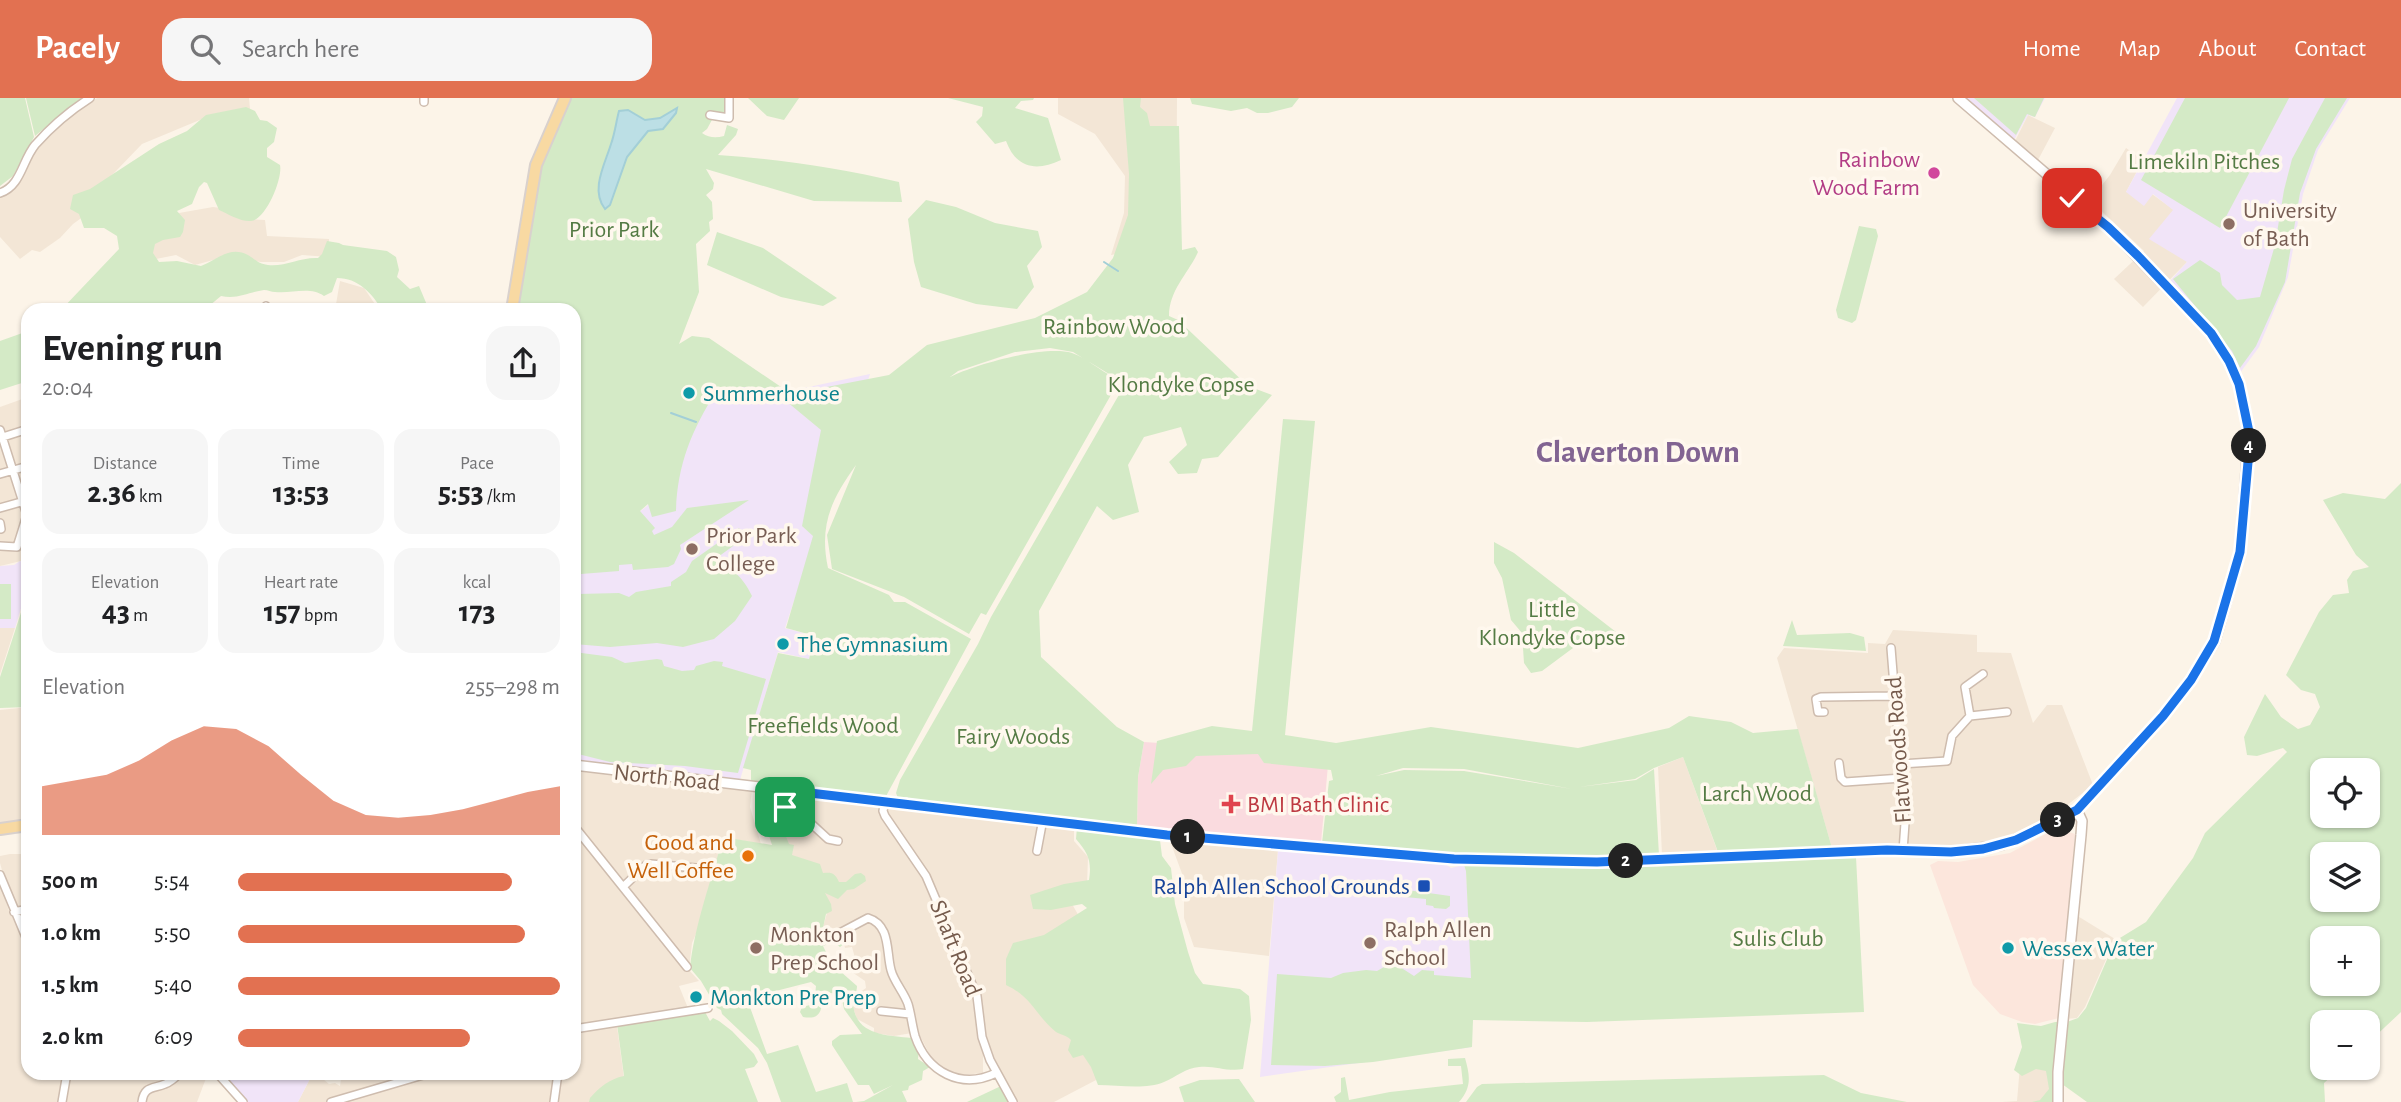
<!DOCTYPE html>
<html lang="en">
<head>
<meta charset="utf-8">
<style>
  body { margin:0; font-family:"Alegreya Sans",sans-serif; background:#f6f6f6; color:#202124; height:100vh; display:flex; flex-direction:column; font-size:26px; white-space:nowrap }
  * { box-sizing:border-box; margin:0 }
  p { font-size:23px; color:#757577 }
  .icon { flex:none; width:38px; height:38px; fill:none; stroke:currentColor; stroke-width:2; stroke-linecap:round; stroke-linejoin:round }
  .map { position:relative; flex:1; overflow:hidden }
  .panel { position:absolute; left:21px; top:205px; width:560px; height:777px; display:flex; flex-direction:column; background:#fff; border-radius:21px; box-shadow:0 2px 5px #0004 }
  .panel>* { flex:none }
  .buttons { position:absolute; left:2310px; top:660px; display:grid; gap:14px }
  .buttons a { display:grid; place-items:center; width:70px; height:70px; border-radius:14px; background:#fff; box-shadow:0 2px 5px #0004; font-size:35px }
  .pin { position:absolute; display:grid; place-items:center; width:60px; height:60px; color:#fff; margin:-30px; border-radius:14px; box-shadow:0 4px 10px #0006 }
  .km { position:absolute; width:35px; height:35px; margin:-18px; border-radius:50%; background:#222; color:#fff; font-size:19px; line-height:35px; text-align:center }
  .round { display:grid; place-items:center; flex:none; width:74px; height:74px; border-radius:21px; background:#f6f6f6 }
  .head { display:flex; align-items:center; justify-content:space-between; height:119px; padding:0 21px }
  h1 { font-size:38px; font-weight:700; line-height:52px }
  .metrics { display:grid; grid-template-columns:repeat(3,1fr); gap:10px; height:119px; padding:7px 21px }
  .metrics div { display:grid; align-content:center; border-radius:18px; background:#f6f6f6; text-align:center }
  .metrics b { font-size:30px; font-weight:700 }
  .metrics small { font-size:19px; font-weight:400 }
  .metrics p { font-size:19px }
  .chart { height:196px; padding:14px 21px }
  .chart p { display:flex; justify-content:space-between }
  .chart svg { width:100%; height:126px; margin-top:7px; fill:#e27151; opacity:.7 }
  ul { padding:0 21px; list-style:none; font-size:23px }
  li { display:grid; grid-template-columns:112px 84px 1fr; align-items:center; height:52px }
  li i { height:18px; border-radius:9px; background:#e27151 }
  header { display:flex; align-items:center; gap:42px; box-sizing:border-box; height:98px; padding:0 35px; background:#e27151; color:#fff }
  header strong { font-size:33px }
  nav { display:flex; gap:38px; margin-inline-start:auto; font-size:24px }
  .search { width:490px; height:63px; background:#f6f6f6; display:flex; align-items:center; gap:18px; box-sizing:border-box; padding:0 24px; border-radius:21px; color:#757577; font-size:26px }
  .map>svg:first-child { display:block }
  .residential { fill:#f3e6d6 }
  .commercial { fill:#fce6dc }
  .education { fill:#f1e4f8 }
  .medical { fill:#fadbdf }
  .green { fill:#d4eac6; fill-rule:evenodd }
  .water { fill:#bcdfe5; stroke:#a3cfd7; stroke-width:2 }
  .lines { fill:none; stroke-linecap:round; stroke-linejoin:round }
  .stream { stroke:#a3cfd7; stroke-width:2 }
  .minor-casing { stroke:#cebcae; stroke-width:10 }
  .tertiary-casing { stroke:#cebcae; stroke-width:12 }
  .primary-casing { stroke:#d9d1cd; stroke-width:14 }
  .minor { stroke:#fff; stroke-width:7 }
  .tertiary { stroke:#fff; stroke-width:9 }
  .primary { stroke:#f8d9a2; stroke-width:10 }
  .route-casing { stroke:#fff; stroke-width:14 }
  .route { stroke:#1a73e8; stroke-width:9 }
  .hotel-dot { fill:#d1479c; stroke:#fff8ee; stroke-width:2.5 }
  .education-dot { fill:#8d6e63; stroke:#fff8ee; stroke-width:2.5 }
  .culture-dot { fill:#0f9aa8; stroke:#fff8ee; stroke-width:2.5 }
  .health-dot { fill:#e0444e; stroke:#fff8ee; stroke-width:2.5 }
  .food-dot { fill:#e8710a; stroke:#fff8ee; stroke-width:2.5 }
  .transit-dot { fill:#1a4fb4; stroke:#fff8ee; stroke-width:2.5 }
  .labels { text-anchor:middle; stroke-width:7; stroke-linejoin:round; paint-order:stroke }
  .hotel-label { font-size:24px; fill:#b23c85; stroke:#fff8ee; text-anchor:end }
  .park-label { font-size:24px; fill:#547b44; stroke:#fff8ee }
  .education-label { font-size:24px; fill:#785e54; stroke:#fff8ee; text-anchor:start }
  .culture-label { font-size:24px; fill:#0d838f; stroke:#fff8ee; text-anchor:start }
  .street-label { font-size:24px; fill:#765b4c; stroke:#fff8ee }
  .health-label { font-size:24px; fill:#be3a42; stroke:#fff8ee; text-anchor:start }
  .food-label { font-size:24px; fill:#c56008; stroke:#fff8ee; text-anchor:end }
  .transit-label { font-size:24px; fill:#164399; stroke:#fff8ee; text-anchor:end }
  .district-label { font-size:32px; font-weight:bold; fill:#826492; stroke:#fff8ee }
</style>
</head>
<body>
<header>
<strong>Pacely</strong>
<div class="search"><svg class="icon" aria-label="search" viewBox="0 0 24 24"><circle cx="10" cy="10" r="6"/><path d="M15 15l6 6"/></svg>Search here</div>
<nav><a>Home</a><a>Map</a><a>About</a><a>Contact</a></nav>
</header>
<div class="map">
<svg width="2401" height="1004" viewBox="0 0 2401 1004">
  <rect width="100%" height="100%" fill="#fcf4e8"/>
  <path class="residential" d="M97,0H249L250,11L207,19L142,46L90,100L91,113L73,126L60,140L40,154L32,152L20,161L0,139V98L20,83L38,49L70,18Z
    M1058,0H1177L1176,145L1111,157L1124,115L1125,78L1095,36L1058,16Z
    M2028,17L2055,30L2038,62L2015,43Z
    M2126,50L2143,62L2126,94L2152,96L2174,112L2187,164L2143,209L2114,181L2144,153L2090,102L2110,77Z
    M213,109L229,111L243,121L265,122L267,138L329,141V159L302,157L284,164H261L224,159L195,167L176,157L141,164L143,137L183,132L179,115Z
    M340,183L364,190L379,212H335Z
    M28,299V465L21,463L0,468V309Z
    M0,530H15L0,576Z
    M1893,532L1977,537V554L2011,555L2033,625L2047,607H2062L2093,687L2053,718L2006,742L1954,750L1900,747L1832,750L1777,560L1784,550L1868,555V545L1885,546Z
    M28,609V722L0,727V612Z
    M1683,659L1717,752L1662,757L1658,669Z
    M574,672L752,692L750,709L761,746L723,739L698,831L692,845L689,872L699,883L679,888L688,910L616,921L626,995L619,1004H298L313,975H316L329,986L335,985L340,988L342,975H574Z
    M767,695L1074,728V743L1088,759L1087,788L1072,806L1080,820L1081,941L1098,981L1054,1004H1017L990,952L983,954V975L963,977L951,975L944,973L932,961L918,934L894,938L874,935V930L857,921L850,901L866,890L865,883L849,872L855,860L852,849L845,850L841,832L825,838L823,829L827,815L763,720Z
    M1170,743L1278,752L1269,858L1194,849L1184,820V781Z
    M10,756H28L26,833L6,787L0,765V758Z
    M0,786L9,813L28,852V975H208L197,1004H0Z
    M2076,817L2115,841L2085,909L2077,920L2066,921Z
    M2020,968L2054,973L2052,1004H2002L2017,1003Z"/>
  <path class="commercial" d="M2057,730L2075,736L2059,920L2035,926L2022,924L2000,916L1973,887L1930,767L1938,763L1958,764L2010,755Z"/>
  <path class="education" d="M1966,0H2045L2035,19L2028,17L2014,42Z
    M2177,0H2350L2318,52L2303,96L2288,179L2259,249L2240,275L2231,255L2212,231L2170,183L2187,164L2149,141L2173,112L2153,96L2144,108L2126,94Z
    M717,273L785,294L870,276L785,530L814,538L809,561L778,554L740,682L601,669L574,663V419L634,418L647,408Z
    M20,463L28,466V487L15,530H0V468L14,467Z
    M1278,753L1420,763L1447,767L1451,770L1464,767L1466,772L1472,880V949L1260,979Z
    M235,975H313L298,1004H247L228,984Z"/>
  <path class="medical" d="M1144,644L1329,656L1321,745L1242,740L1137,728L1138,679Z"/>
  <path class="green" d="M0,0H25L34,39L13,78L0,88Z
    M26,0H81L35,38Z
    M568,0H729L728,17L713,20L707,31L702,35C709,40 716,40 724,38L727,27L738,31L736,37L718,57C780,61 839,70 899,84L902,104L814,103L706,71L714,85L713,91L706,97L712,104L713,121L709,124L710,133L696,146L699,194L679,246L692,238L709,240L784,291L743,289L716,294C692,331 677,368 676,413L652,419L648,406L640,413L655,430L652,433L654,437L672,429L687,410L749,402L680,447L681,451L674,466L668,469L633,472L632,466L619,467V473L581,476L574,471V212H516L541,60Z
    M748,0H799L784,22L767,18Z
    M948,0H1034L1033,2L1021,3L1015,10L1048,20L1061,62C1036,74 1016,70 1006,43L995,46L976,24L982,18L983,9Z
    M1123,0H1141L1140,9L1147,15L1150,28H1179L1182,152L1195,149L1198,154C1188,176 1169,192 1169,218L1178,222L1248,288L1272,297L1218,359L1202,361L1197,375L1178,376L1169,364L1187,347L1181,329L1144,339L1128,367L1139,414L1113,422L1097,408L1039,513L1041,559L1117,629L1144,644L1138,679L1137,728L911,702L907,699L898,700L896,695L900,682L978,546L991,519L1120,295L1116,288L986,517L981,515L969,536L904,499L832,471L827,437L856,367C831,402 819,427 828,470L889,497L894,504H905L971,541L885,700L751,683V672L743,670L778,555L809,561L815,538L786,530L813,438L802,428L821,332L780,298L889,277L927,247L1035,220L1087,194L1113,160L1128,117L1129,76ZM1050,250L1073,254L1114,279C1100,273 1087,260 1072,255C1044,247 976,266 950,279L958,273L1015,254Z
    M1190,0H1299L1292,9L1268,15H1257L1247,10L1231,13L1192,6Z
    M1974,0H2044L2035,19L2027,16L2016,37Z
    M2185,0H2289L2220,130L2141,82Z
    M2325,0H2347L2316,51L2300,95L2285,184L2256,248L2240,270L2232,253L2173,181L2200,162L2220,175L2222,187L2237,202L2260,199L2275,147L2284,92L2292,61Z
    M246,9L255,13L260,22L267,23L277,30L274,44L267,50V59L280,67C283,80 266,122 251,123C241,124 228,116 219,112L207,85L204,84L199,89L192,106L177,113L185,122L183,134L180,139L163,142L155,146L153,155L159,164L177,163L201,168C217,162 230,147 248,157C255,161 258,166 268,167C285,169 300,159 318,160L322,156L327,143L339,145L343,147L387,153L396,159L399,172L397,179L410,191L419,188L427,207L426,212H382C372,195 358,180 337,180L332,194L324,198C310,188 291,196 275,194C271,194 268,192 264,192C249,194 237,202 221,198L209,208L200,212H61L119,151L117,138L104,130H84L79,116L70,111L73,97L90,91L159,46L187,33L206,17Z
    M926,102L956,109L995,125L1038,133L1042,149L1027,168L1034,189L1017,211L976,206L921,189L914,164L908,121Z
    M1859,128L1876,131L1878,138L1856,222L1852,225L1838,220L1836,212Z
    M717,134L763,150L837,200L823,208L781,199L707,167Z
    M28,233V283L0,292V243Z
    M1283,321L1315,323L1285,637L1336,645L1431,629L1578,650L1669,630L1689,618L1731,624L1753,635L1798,631L1832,750L1718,754L1683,659L1654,670L1635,681L1579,689L1636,682L1654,671L1659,757C1548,763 1437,756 1326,747L1322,745L1329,683L1333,682L1331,672L1264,665L1258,656L1196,658L1186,668L1163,672L1151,686L1157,643L1212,628L1252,633ZM1403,670L1464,671L1572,691L1464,673L1404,672L1376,678Z
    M2401,385V914L2368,945V924H2322V970H2341L2324,985L2325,1004H2087L2062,986L2061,973L2067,924L2078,920L2086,910L2115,843L2146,824L2193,760L2205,735L2287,654L2283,650L2257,658L2247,657L2244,639L2265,596L2281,619L2298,631L2310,627L2320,609L2315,596L2301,592L2286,577L2319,514L2333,497L2349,495L2347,482L2353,473L2369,469L2356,457L2323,402L2343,395L2385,401ZM2322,672H2368V718H2322ZM2322,756H2368V802H2322ZM2322,840H2368V886H2322Z
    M739,430L744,440L718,459C732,473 743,478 752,498L735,523L714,541L683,549L657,545L610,549L574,546V487L579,488L578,496L619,495L629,499L636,494L671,488V484L686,474L692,463Z
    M1494,444L1514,455L1616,534L1573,550L1542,573L1531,575L1524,565L1522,535L1511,522L1502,480L1494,465Z
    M0,486H11V521H0Z
    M28,493V609L0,610V579Z
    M1792,522L1797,537L1850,535L1864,539L1866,553L1783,548Z
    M574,554L612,559L625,565L657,561L662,562L664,568L682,573L694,572L696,568L714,563L723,564L722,568L766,581L738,675L685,668L610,664L574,655Z
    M766,728L785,736L789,746L794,747L792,757L820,766L823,775C832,774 835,775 839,784H846L855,776L861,775L865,778L866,783L854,791L847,792L838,801L825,795L831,806L832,813L826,816L823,830L825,839L838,838L845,845L840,849L834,844L823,848L832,866L857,888C857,895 853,899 853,905C855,938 887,937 911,940C919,945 919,953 918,961L930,969L923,973L922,982L909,988L908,992L902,993L907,1004H856L864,1003L893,987L874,996L869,987H858L832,947V943L840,937L862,936L844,911L841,897L826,894C819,906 826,923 803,919L800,914L802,909L814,906L816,888L811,884L740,902L747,901L767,956L798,947L816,994L847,985L853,1004H781L767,965L758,950L722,916L721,912L717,910L701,883L690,870C694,829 712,780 723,739L772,747Z
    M1077,729L1160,742L1162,758L1171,770L1175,806L1188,854L1195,875L1203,886L1240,891L1249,898L1251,922L1243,971C1227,974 1214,967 1199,969C1186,970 1176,979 1164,984C1146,992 1118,987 1098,987L1091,969L1083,957L1073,960L1068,952L1071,942C1066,937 1061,937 1056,934C1036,918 1032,899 1006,887V861L1013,845L1044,837L1087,810L1082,806L1051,812L1033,811L1030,797L1064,786L1089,782C1092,763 1088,755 1076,741Z
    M1856,759L1864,914L1587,924L1473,922L1472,949L1373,964L1325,968L1271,967L1277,876L1331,880L1343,875L1366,872L1377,873L1384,869H1400L1414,878L1422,872L1434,873V877L1471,880L1466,773L1464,767L1601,771Z
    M1407,792L1450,798V808L1446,811L1434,810L1433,808L1426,807V801L1405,799Z
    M705,914L710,923L713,920L719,923L732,933L754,956L758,964L754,969L745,971L758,1004H589L590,1000C600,989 609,981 624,978L617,926Z
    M2055,924H2060L2053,983L2055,1004H2032L2040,1002L2049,991L2046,973L2036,971L2022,978L2014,972L2022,949L2017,925L2041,928Z
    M1465,960C1470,978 1472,989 1459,1004H1336L1334,999L1341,994V980L1345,979L1349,1002L1390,994L1463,986L1461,968H1448V961Z
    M1824,977L1861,995L1907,1004H1466L1477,989L1482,986Z
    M1239,981L1255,1004H1184L1179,989L1200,982Z
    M1001,988L1009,1004H967Z"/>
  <path class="water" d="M677,10L676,15L663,31L648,33L627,59L610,107L605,111C590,92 605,66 611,46C615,35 616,24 619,13L628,12L645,22L660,20Z"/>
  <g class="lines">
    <path class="stream" d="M1104,164L1118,173
      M671,315L696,324"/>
    <g class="minor-casing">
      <path id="minor" d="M424,0V4
        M710,17L729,20V0
        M0,95C21,88 22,63 35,47C50,30 71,12 90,0
        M266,208L267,212
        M0,332L27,417L17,449L0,448
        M0,340L28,331
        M0,376L28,368
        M0,410L28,402
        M0,425L1,431
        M1891,550L1905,725L1903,753
        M1824,614H1818L1816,601L1821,599L1894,598
        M1970,618L1965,589L1983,576
        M1839,665L1841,680L1845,684L1902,680
        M1901,666L1947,663L1952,638L1970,618L2007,614
        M777,691L776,705L783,707L788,714L804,719L828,741L838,743
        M885,703L883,713L885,718L926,778L977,898L982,939L990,962L1013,1004
        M574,728L687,869
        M1037,753L1043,721
        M0,777L28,844
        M624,788L646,767L651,766L696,770
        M14,814L28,811
        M836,837L868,820C891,827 886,854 891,872C894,884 904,894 908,906C911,916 912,927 915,938C927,974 961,992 996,975
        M881,913L910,916
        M574,931L708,910
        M217,975L243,1004
        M62,1004L67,975
        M142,1004C144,988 153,991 165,986C171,984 176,979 180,975
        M331,1004L430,975
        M554,1004L558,975"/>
    </g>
    <g class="tertiary-casing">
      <path id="tertiary" d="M574,667L1167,737L1454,761L1610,764L1887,752L1951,754L2002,747L2049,727L2077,712L2163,618L2191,582L2215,543L2240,455L2249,334L2239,286L2229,263L2211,235L2108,129L1958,0
        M2058,1004V974L2081,737L2082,723L2077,712"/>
    </g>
    <g class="primary-casing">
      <path id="primary" d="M512,212L536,67L565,0
        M0,731L28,727"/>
    </g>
    <use href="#minor" class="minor"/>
    <use href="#tertiary" class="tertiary"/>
    <use href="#primary" class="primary"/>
  </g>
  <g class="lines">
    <g class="route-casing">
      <path id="route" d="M785,709L775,702L776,691L1167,737L1454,761L1597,764L1887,752L1951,754L1983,751L2016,742L2077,712L2163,618L2191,582L2214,543L2240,454L2249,353V334L2239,286L2229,263L2211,235L2138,158L2108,129L2072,100"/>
    </g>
    <use href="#route" class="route"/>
  </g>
  <circle class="hotel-dot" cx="1934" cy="75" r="7"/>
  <g class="education-dot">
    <circle cx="2229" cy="126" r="7"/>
    <circle cx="692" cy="451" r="7"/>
    <circle cx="1370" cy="845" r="7"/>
    <circle cx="756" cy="850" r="7"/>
  </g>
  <g class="culture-dot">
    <circle cx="689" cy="295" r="7"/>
    <circle cx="783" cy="546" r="7"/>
    <circle cx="2008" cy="850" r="7"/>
    <circle cx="696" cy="899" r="7"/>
  </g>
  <path class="health-dot" d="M1227.5 695.5h7v7h7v7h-7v7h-7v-7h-7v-7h7z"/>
  <circle class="food-dot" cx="748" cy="758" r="7"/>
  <rect class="transit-dot" x="1417" y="781" width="14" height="14" rx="3.5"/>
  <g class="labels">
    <g class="hotel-label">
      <text x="1920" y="69">Rainbow<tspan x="1920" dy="28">Wood Farm</tspan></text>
    </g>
    <g class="park-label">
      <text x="2204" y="71">Limekiln Pitches</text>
      <text x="614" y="139">Prior Park</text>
      <text x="1114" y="236">Rainbow Wood</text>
      <text x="1181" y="294">Klondyke Copse</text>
      <text x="1552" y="519">Little<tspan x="1552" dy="28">Klondyke Copse</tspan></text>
      <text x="823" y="635">Freefields Wood</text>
      <text x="1013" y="646">Fairy Woods</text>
      <text x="1757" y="703">Larch Wood</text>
      <text x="1778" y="848">Sulis Club</text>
    </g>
    <g class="education-label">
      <text x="2243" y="120">University<tspan x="2243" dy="28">of Bath</tspan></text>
      <text x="706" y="445">Prior Park<tspan x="706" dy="28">College</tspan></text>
      <text x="1384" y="839">Ralph Allen<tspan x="1384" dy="28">School</tspan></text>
      <text x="770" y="844">Monkton<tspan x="770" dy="28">Prep School</tspan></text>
    </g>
    <g class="culture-label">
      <text x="703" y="303">Summerhouse</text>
      <text x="797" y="554">The Gymnasium</text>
      <text x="2022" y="858">Wessex Water</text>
      <text x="710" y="907">Monkton Pre Prep</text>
    </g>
    <g class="street-label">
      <text transform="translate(1898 652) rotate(-94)" y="8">Flatwoods Road</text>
      <text transform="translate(667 679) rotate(6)" y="8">North Road</text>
      <text transform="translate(956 850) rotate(68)" y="8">Shaft Road</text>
    </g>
    <g class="health-label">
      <text x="1247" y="714">BMI Bath Clinic</text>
    </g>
    <g class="food-label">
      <text x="734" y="752">Good and<tspan x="734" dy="28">Well Coffee</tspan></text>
    </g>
    <g class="transit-label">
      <text x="1410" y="796">Ralph Allen School Grounds</text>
    </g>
    <g class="district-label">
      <text x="1638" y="364">Claverton Down</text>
    </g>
  </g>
</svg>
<div class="buttons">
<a><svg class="icon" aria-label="locate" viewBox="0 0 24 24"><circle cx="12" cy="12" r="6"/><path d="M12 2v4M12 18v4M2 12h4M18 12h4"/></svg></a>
<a><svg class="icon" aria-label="layers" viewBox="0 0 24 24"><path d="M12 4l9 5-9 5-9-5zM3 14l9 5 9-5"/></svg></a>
<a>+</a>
<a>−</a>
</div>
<div class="pin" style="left:785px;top:709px;background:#1e9e55"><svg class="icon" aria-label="arrive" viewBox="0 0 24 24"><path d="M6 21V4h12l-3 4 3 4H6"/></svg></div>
<div class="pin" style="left:2072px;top:100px;background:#d93025"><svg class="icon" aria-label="check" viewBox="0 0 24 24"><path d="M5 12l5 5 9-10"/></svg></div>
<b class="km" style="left:1188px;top:739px">1</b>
<b class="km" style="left:1626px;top:763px">2</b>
<b class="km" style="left:2058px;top:722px">3</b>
<b class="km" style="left:2249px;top:348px">4</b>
<section class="panel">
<div class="head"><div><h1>Evening run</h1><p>20:04</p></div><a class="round"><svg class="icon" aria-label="share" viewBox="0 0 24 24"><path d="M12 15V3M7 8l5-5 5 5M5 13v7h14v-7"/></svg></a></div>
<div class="metrics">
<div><p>Distance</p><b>2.36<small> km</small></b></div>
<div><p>Time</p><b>13:53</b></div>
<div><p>Pace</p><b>5:53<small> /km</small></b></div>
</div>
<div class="metrics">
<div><p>Elevation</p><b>43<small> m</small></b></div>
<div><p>Heart rate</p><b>157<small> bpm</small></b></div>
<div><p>kcal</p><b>173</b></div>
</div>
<div class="chart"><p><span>Elevation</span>255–298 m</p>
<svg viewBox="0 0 160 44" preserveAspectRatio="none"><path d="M0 44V27L10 25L20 23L30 18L40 11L50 6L60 7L70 13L80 23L90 32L100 37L110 38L120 37L130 35L140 32L150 29L160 27V44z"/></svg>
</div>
<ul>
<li><b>500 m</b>5:54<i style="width:85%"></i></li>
<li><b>1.0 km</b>5:50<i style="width:89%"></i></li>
<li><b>1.5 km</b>5:40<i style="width:100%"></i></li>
<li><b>2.0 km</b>6:09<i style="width:72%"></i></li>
</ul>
</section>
</div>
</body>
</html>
